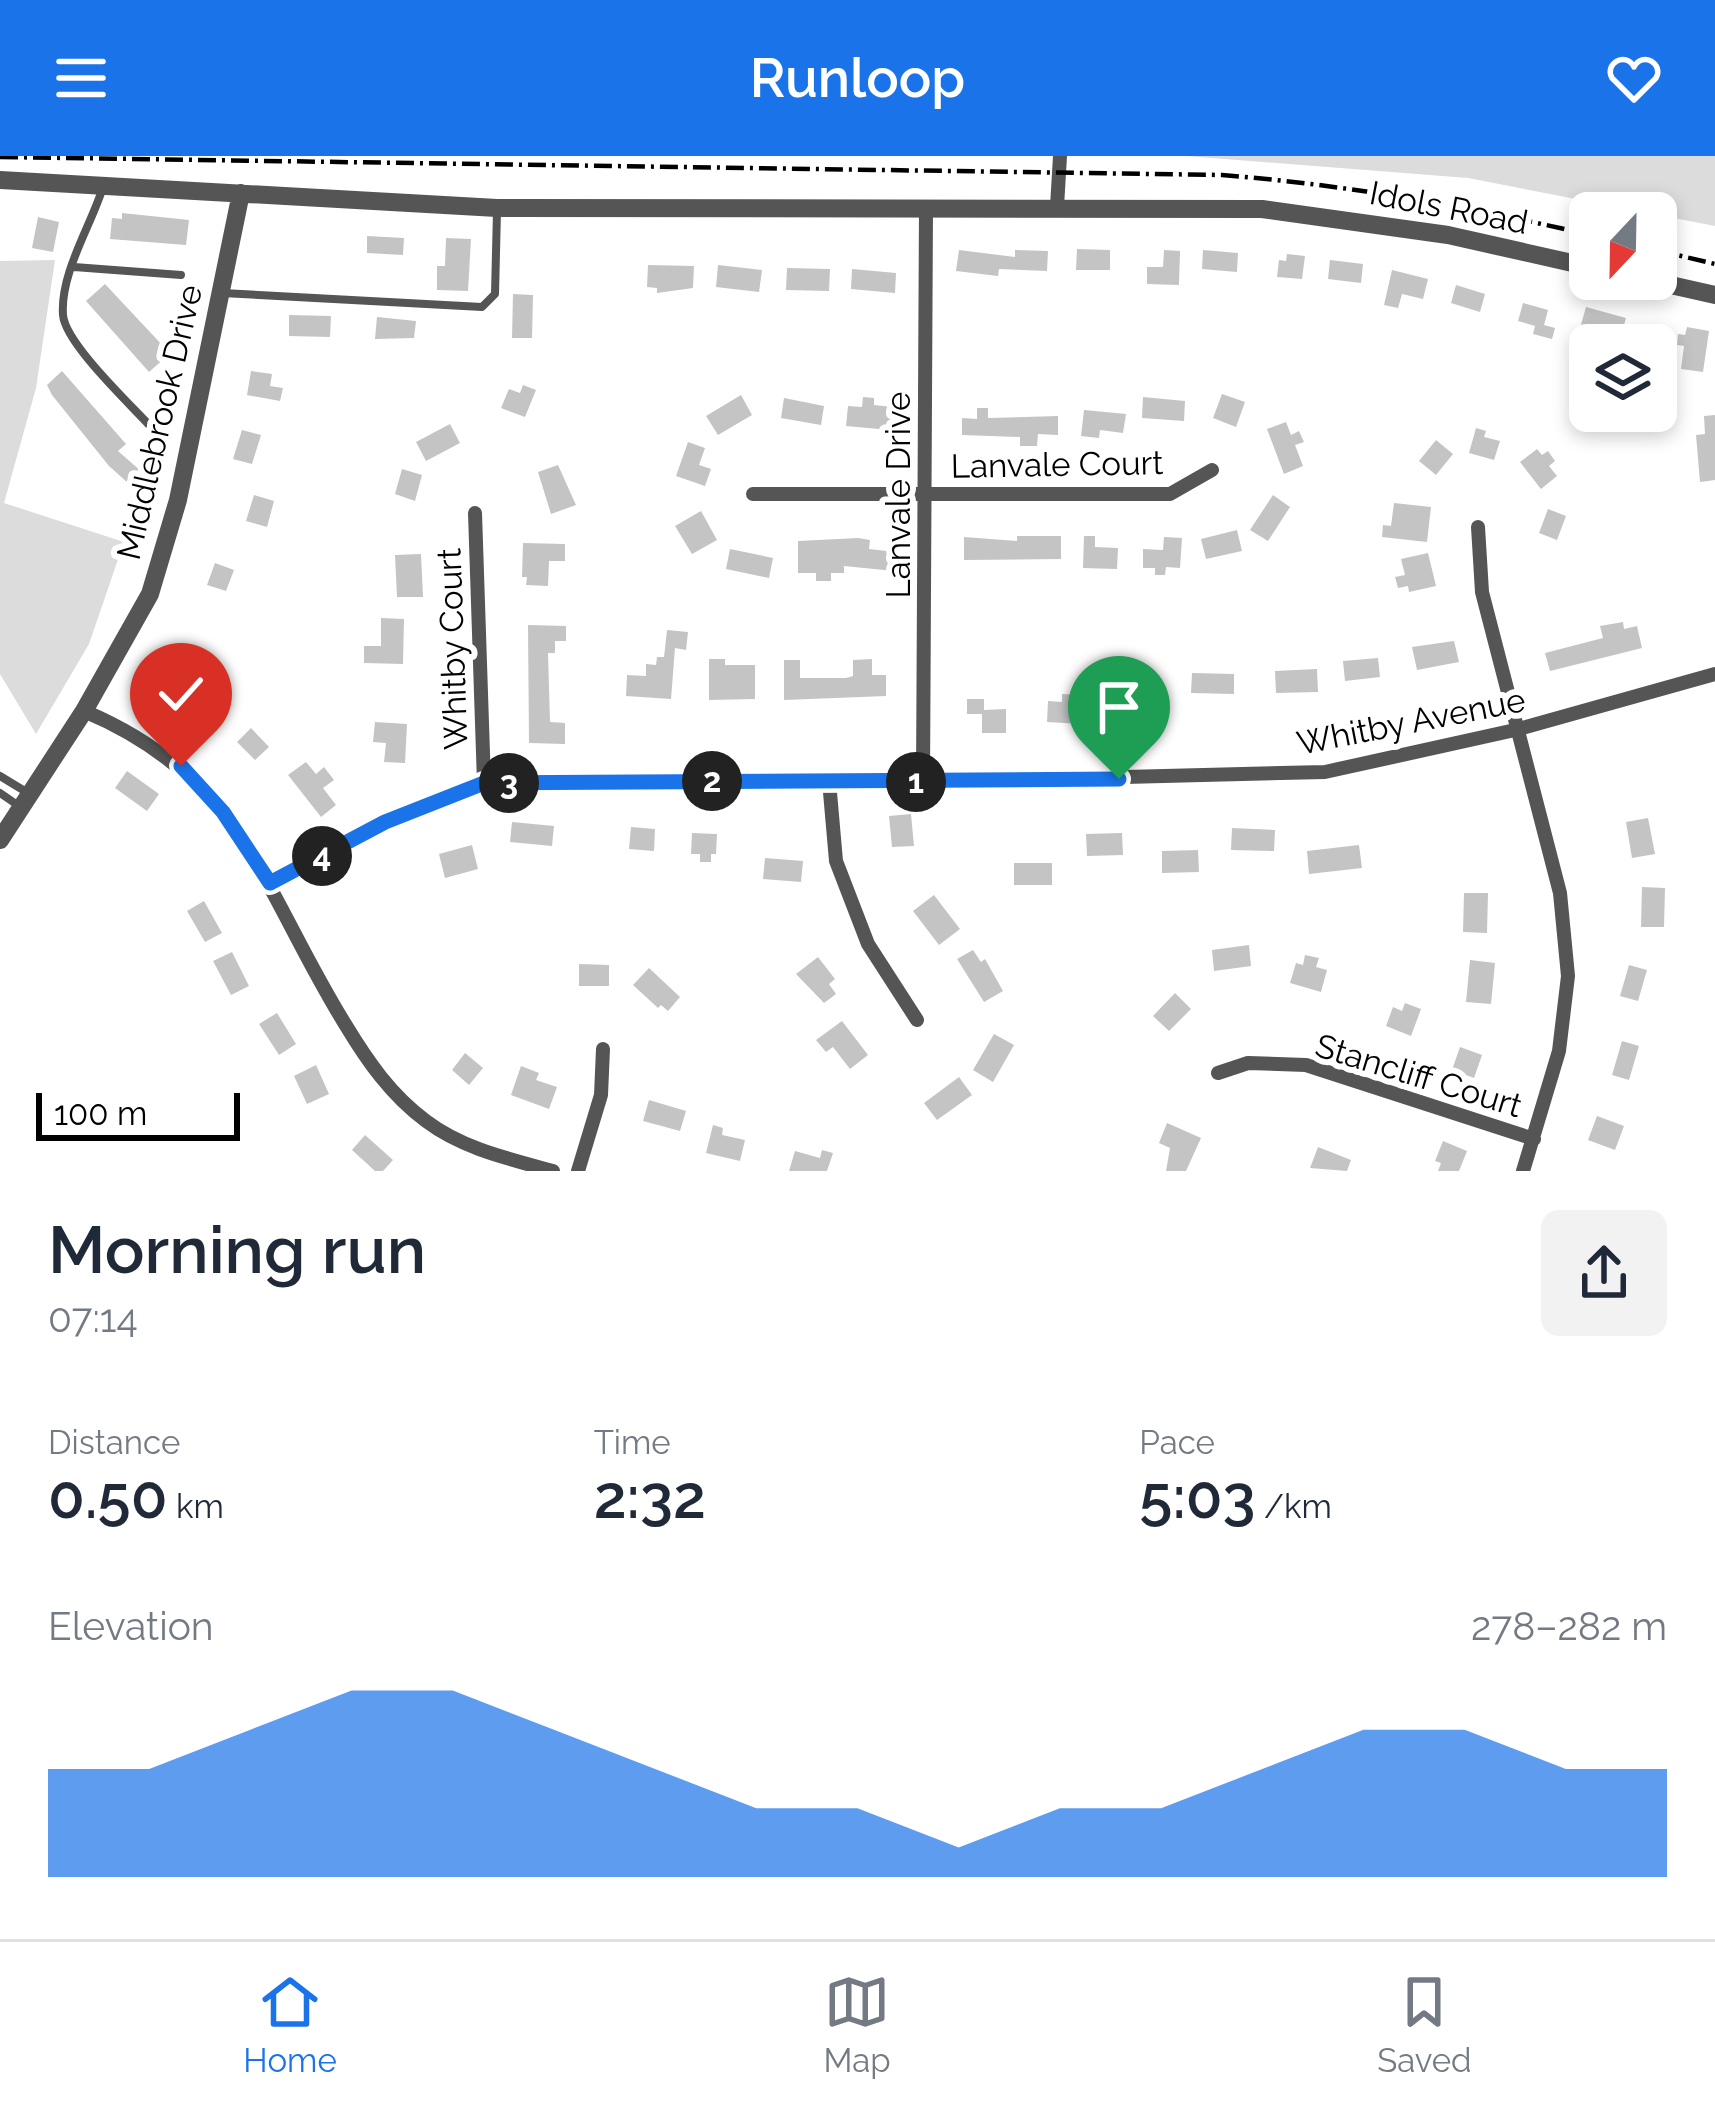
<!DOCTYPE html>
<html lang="en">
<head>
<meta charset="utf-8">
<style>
  body { margin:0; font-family:Raleway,sans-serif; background:#f2f2f3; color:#1f2937; height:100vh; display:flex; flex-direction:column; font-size:45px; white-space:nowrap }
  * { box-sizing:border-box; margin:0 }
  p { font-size:39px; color:#747a83 }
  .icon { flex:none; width:66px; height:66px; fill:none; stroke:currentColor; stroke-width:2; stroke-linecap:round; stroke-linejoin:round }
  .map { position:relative; height:1015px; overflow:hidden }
  .panel { display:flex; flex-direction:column; background:#fff; flex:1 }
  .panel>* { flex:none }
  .needle { width:78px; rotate:202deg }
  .tools { position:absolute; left:1569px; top:36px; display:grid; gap:24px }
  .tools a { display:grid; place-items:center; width:108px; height:108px; border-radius:18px; background:#fff; box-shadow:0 6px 18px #0003; font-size:60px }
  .scale { position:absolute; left:36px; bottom:30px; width:204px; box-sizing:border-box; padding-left:12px; border:6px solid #000; border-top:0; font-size:33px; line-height:42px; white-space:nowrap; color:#000; -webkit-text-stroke:9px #fff; paint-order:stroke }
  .pin { position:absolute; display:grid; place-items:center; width:102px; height:102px; color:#fff; margin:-123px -51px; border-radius:50% 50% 50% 0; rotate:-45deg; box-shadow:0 0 12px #0007 }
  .pin .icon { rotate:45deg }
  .km { position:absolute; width:60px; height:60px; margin:-30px; border-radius:50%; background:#222; color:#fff; font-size:33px; line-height:60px; text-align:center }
  .round { display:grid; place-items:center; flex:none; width:126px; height:126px; border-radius:18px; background:#f2f2f3 }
  .overview { display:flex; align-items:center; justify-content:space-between; height:204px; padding:0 48px }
  h1 { font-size:66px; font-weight:600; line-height:90px }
  .metrics { display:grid; grid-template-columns:repeat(3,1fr); gap:18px; height:204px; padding:12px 48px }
  .metrics div { display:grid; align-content:center }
  .metrics b { font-size:60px; font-weight:600 }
  .metrics small { font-size:33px; font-weight:400 }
  .metrics p { font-size:33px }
  .chart { height:336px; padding:24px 48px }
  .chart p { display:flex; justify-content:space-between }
  .chart svg { width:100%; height:216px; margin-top:12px; fill:#1a73e8; opacity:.7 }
  header { display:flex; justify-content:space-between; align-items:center; height:156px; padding:0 48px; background:#1a73e8; color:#fff; font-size:54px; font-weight:600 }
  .dock { display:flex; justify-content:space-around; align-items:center; height:168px; border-top:3px solid #e0e1e3; background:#fff; font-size:33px; color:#747a83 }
  .dock a { display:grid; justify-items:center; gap:6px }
  .dock .on { color:#1a73e8 }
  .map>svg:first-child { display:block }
  .green { fill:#dcdcdc }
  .building { fill:#c4c4c4 }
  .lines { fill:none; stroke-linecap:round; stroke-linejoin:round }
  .service { stroke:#555; stroke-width:8 }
  .minor { stroke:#555; stroke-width:14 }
  .tertiary { stroke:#555; stroke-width:18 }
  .rail { stroke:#000; stroke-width:4.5; stroke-dasharray:18 6 3 6; stroke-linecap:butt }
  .route-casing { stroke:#fff; stroke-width:24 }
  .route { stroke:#1a73e8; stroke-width:15 }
  .labels { text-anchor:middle; stroke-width:12; stroke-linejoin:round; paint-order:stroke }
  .street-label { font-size:33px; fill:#000; stroke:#fff }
</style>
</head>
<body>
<header><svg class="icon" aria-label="menu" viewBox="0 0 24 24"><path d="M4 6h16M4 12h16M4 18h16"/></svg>Runloop<svg class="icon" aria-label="heart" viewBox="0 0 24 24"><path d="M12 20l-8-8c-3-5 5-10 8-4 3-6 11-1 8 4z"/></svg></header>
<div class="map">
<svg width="1715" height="1015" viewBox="0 0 1715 1015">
  <rect width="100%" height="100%" fill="#fff"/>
  <path class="green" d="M1186,0H1715V70L1468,22Z
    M55,104L36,232L4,347L124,386L89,488L36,578L0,518V105Z"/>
  <path class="building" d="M122,57L189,64L186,89L110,83L112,62L122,63Z
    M38,61L59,66L53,96L32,92Z
    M367,80L404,82L403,99L367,97Z
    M446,82L471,83L468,135L437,134V110H445Z
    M1077,93L1110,94V114H1076Z
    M959,94L1015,101V94L1048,95L1047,115L999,113L998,120L956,115Z
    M1164,94L1180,95L1179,129L1147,128V111H1163Z
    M1203,94L1238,97L1237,116L1202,113Z
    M1287,98L1305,100L1302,123L1277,121L1279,104L1286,105Z
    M1330,104L1363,108L1361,127L1328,123Z
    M648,109L694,110L693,132L657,137V132L647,131Z
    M718,109L762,114L759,136L716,131Z
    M787,112L830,113L829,135L786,134Z
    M852,113L896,117L895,137L851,133Z
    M1392,114L1428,123L1423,143L1402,138L1398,152L1384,149Z
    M105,128L164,191L160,195L166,201L149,216L86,145Z
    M1456,129L1485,138L1480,156L1451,147Z
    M513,138L533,139L532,182H512Z
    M1523,147L1548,154L1544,169L1555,172L1552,183L1533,178L1535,170L1518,165Z
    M1586,151L1626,162L1620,183L1580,172Z
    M289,159L331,160L330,181L289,180Z
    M377,161L416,165L414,182L375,183Z
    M1687,171L1709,175L1703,216L1681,213L1684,190L1677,189L1678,178L1685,179Z
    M62,215L126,288L118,295L150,323L138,336L109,310L52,239L47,229Z
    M251,215L272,218L270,230L283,232L280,245L247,239Z
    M523,229L536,234L525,261L501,252L509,233L520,237Z
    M1222,238L1245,246L1236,271L1213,262Z
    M741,239L752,259L718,279L706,260Z
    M863,241L874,242V249L892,251L890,274L846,270L848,250L862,251Z
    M1143,241L1185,245L1184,265L1142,262Z
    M784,242L824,250L821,269L781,262Z
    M977,252H988V262L1058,260V279L1038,278L1037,290H1020V281L962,279V262L977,263Z
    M1084,254L1126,258L1123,277L1100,274L1099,282L1081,280Z
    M1715,259V324L1700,326L1696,279L1705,278L1704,260Z
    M1286,266L1291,279L1299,275L1304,286L1295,289L1303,310L1284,318L1267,273Z
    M450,268L460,287L426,305L416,286Z
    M1476,272L1486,275L1484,281L1500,285L1494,304L1469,297Z
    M242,274L261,279L252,308L233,303Z
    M1436,284L1453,298L1436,319L1419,305Z
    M688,286L705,292L699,309L711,313L705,330L676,320Z
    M1537,293L1542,299L1548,295L1555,305L1549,310L1557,320L1541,333L1520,306Z
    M558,309L576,349L551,358L538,316Z
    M402,313L422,319L415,345L395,338Z
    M254,339L274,345L267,371L246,365Z
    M1273,339L1290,351L1268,385L1250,374Z
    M1394,347L1431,351L1427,386L1382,381L1383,369L1391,370Z
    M1548,353L1566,360L1557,384L1539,377Z
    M701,355L717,384L692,398L675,370Z
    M1237,374L1242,395L1206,403L1201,383Z
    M1017,380H1061V403L964,404V381L1017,385Z
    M1084,380H1095V391L1118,392L1117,413L1083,412Z
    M1164,381L1182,382L1180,412L1166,411L1165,419H1155V412H1143V393L1163,394Z
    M858,382L870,384L869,393L896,396L894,415L844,410V417H831V425H816V417H798V385Z
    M523,387L565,388V405H549L548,430L526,429L527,421H522Z
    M730,393L773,402L769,422L726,413Z
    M1428,397L1436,430L1409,436L1408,430L1398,432L1395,421L1405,419L1401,403Z
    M421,398L423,441H397L395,399Z
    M215,407L234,414L226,435L207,429Z
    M381,462L404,463L403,508L364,507V490H381Z
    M1623,466L1624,473L1637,470L1642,492L1550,515L1545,497L1603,482L1600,470Z
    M528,469L566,470V485H555V497H548L550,566L565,567V588L529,587Z
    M667,474L688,476L686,494L675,492L671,543L626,540L627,519L646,520V508L656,509L657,501H664Z
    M1454,485L1459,506L1417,514L1412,491Z
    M1378,502L1380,521L1345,525L1343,505Z
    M709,503H725V509H755V543L709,544Z
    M872,503V519H886V540L784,544V504H800V522H846L853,520V504Z
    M1317,513L1318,536L1276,537L1275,515Z
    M1121,514H1133V527L1156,528L1155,555L1130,554L1129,571L1112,570L1114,528H1120Z
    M1192,517L1234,518V538L1191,537Z
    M1062,538L1084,539L1083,568L1047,566L1048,545L1062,546Z
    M967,543H984V554L1006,553V577H982V558H967Z
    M375,566L407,568L405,607L384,606L386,587L373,586Z
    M251,572L269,591L255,604L237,586Z
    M306,606L316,618L324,611L334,624L323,632L336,649L321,661L288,619Z
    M127,615L159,638L147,655L115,632Z
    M911,658L914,690L892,691L889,660Z
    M1648,662L1655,698L1632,702L1626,666Z
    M512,666L554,670L552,690L510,686Z
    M631,671L655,673L654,695L629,693Z
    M1232,672L1275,674L1274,695L1231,694Z
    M692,677L717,678L716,698H711V706H700V698H691Z
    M1122,677L1123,699L1087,700L1086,678Z
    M472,689L478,713L445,722L439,698Z
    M1359,689L1362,712L1309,718L1307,695Z
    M1198,694L1199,716L1162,717V695Z
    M765,702L803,705L801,726L763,723Z
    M1014,707H1052V729H1014Z
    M1642,731L1665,732L1664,771H1641Z
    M1464,737H1488L1487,777L1463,776Z
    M934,739L960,773L939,789L913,755Z
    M204,745L222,777L205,786L187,755Z
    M1249,789L1251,810L1214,815L1212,794Z
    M973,794L981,806L985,803L1003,835L984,846L957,803Z
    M232,796L249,830L231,839L213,805Z
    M1305,799L1319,802L1316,811L1327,814L1321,836L1290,827L1296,807L1303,809Z
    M818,801L835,823L829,828L836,838L824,847L796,818Z
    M1470,804L1495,807L1491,848L1466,846Z
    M579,808L609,809V830H579Z
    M1629,809L1647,814L1638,845L1620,840Z
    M649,812L680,841L668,855L661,849L658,852L633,829Z
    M1175,837L1191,853L1169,875L1153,860Z
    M1405,847L1421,853L1411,880L1386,870L1393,851L1402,855Z
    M277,857L296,888L279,899L259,868Z
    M842,865L868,899L850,913L833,891L826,896L816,884Z
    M994,878L1014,889L993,926L973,914Z
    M1622,885L1639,890L1629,924L1612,919Z
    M1460,891L1482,899L1474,922L1452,914Z
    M465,897L483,912L469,929L452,914Z
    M316,909L329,938L307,948L294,920Z
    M521,910L539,917L536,924L557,931L549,953L511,939Z
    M959,921L972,939L937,964L924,947Z
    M649,944L686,955L680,975L643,965Z
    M1597,960L1624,970L1615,994L1588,984Z
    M1167,967L1201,982L1186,1015H1166L1170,992L1159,987Z
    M713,969L723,972L722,979L745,984L740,1005L706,997Z
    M365,979L393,1004L383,1015H375L352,994Z
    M1443,985L1467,995L1459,1015H1438L1441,1007L1435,1005Z
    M1318,991L1351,1004L1347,1015L1310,1012Z
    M822,994L833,997L827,1015H789L795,995L820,1002Z"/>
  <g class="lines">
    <path class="service" d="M103,31C91,70 60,117 63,159C65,187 130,248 151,271
      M74,111L181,119
      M222,137L482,151L495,138L497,55
      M0,620L28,637
      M0,637L19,650"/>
    <path class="minor" d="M1057,51L1060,0
      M753,338H1170L1212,314
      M475,357L484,627
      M1478,371L1482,436L1560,737L1568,820L1559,895L1523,1015
      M84,555C244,622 262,734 345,868C368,906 391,939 426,965C463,993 510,1003 553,1015
      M829,625L836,705L868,788L917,864
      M923,626L926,52
      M270,727L385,666L484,627L923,626L1325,616L1515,574L1715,518
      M1218,917L1248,907L1306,909L1534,983
      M578,1015L601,939L603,893"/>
    <path class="tertiary" d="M0,24L497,52L1262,53L1448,79L1590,111
      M1644,123L1715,139
      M0,684L84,555L150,438L178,344L241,37"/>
    <path class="rail" d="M0,1L1222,19C1347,29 1467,50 1590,79
      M1656,94L1715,108"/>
  </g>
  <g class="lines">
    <g class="route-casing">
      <path id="route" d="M181,610L223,656L270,727L385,666L484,627L1119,623"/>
    </g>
    <use href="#route" class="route"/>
  </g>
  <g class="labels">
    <g class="street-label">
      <text transform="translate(1449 51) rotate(11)" y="12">Idols Road</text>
      <text transform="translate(159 266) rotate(-77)" y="12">Middlebrook Drive</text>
      <text transform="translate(1057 308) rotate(-1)" y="12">Lanvale Court</text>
      <text transform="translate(898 339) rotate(-90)" y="12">Lanvale Drive</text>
      <text transform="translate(452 493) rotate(-92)" y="12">Whitby Court</text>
      <text transform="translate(1411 565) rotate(-11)" y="12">Whitby Avenue</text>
      <text transform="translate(1419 919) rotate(17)" y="12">Stancliff Court</text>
    </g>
  </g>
</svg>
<div class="tools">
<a><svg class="needle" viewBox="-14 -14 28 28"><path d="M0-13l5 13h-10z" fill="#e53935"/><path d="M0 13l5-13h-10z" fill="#747a83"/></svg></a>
<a><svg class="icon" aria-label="layers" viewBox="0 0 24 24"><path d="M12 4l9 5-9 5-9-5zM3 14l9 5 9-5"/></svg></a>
</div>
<div class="scale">100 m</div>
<div class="pin" style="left:1119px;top:623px;background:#1e9e55"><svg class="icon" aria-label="arrive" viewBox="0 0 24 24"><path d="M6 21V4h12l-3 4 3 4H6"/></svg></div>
<div class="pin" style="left:181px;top:610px;background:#d93025"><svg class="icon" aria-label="check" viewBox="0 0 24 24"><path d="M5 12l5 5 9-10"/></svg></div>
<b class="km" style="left:916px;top:626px">1</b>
<b class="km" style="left:712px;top:625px">2</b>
<b class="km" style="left:509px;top:627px">3</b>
<b class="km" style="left:322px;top:700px">4</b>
</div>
<section class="panel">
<div class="overview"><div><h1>Morning run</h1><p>07:14</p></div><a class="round"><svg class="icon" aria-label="share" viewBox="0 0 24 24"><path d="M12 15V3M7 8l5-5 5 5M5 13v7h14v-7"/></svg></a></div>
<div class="metrics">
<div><p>Distance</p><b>0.50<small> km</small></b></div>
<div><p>Time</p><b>2:32</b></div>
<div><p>Pace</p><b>5:03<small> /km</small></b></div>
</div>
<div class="chart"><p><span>Elevation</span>278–282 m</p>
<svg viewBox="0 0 160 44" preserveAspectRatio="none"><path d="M0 44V22L10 22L20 14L30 6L40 6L50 14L60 22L70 30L80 30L90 38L100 30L110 30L120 22L130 14L140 14L150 22L160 22V44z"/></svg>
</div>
</section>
<nav class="dock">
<a class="on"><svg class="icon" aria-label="home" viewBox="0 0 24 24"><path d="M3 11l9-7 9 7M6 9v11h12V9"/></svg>Home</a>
<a><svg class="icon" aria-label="map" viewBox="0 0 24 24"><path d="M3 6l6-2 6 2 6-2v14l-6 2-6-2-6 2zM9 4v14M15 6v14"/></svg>Map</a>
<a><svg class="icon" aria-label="saved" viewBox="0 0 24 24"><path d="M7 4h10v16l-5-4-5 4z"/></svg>Saved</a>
</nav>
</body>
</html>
